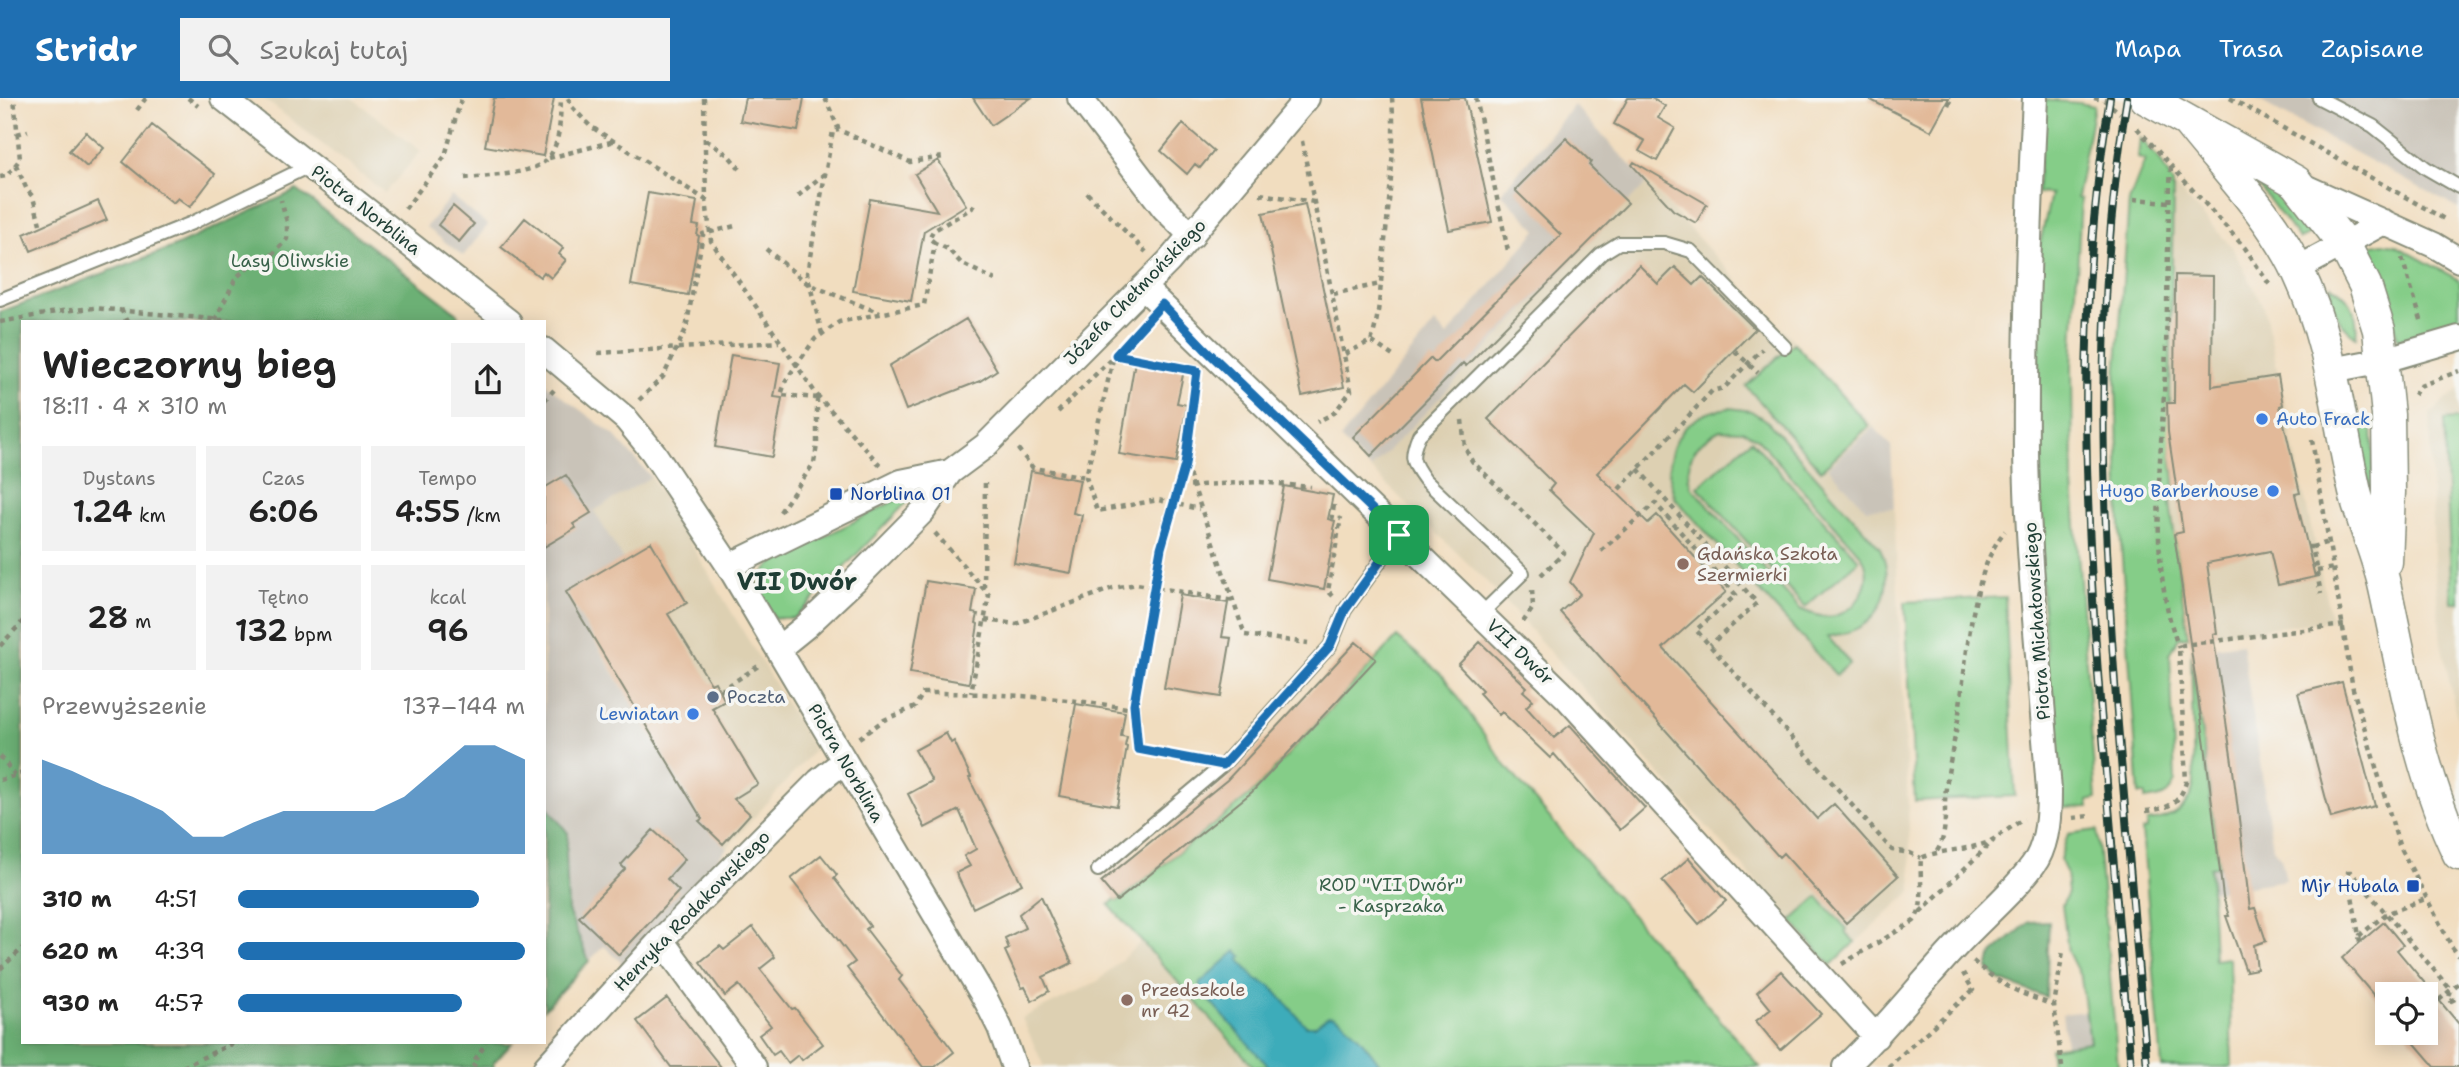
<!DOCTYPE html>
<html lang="pl">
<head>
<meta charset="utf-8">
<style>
  body { margin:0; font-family:"Shantell Sans",sans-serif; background:#f2f2f2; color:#222; height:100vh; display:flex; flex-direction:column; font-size:26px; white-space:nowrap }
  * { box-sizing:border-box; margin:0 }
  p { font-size:23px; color:#767676 }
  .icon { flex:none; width:38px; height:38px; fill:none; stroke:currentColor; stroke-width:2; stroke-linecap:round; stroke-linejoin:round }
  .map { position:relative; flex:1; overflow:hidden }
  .drawer { position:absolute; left:21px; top:222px; width:525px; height:724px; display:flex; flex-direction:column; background:#fff; border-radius:0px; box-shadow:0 4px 18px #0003 }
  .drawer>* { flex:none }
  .fabs { position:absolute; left:2375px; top:884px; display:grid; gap:14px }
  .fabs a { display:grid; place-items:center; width:63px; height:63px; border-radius:0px; background:#fff; box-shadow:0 4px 18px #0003; font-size:35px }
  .pin { position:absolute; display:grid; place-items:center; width:60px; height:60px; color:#fff; margin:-30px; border-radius:14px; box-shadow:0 4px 10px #0006 }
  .round { display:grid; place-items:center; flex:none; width:74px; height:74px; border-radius:0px; background:#f2f2f2 }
  .head { display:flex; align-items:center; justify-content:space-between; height:119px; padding:0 21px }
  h1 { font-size:38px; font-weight:600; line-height:52px }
  .metrics { display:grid; grid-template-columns:repeat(3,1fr); gap:10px; height:119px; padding:7px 21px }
  .metrics div { display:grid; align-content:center; border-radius:0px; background:#f2f2f2; text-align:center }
  .metrics b { font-size:30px; font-weight:600 }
  .metrics small { font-size:19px; font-weight:400 }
  .metrics p { font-size:19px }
  .chart { height:196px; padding:14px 21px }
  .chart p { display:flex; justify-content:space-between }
  .chart svg { width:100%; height:126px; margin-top:7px; fill:#1f6fb2; opacity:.7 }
  ul { padding:0 21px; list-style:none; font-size:23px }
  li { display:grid; grid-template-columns:112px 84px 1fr; align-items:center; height:52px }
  li i { height:18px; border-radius:9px; background:#1f6fb2 }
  header { display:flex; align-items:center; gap:42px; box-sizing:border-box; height:98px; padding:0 35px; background:#1f6fb2; color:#fff }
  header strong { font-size:33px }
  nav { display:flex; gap:38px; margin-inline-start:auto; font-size:24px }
  .search { width:490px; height:63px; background:#f2f2f2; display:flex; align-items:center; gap:18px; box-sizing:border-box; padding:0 24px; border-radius:0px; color:#767676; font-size:26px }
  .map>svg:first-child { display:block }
  .built { fill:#ddd0b2 }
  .industrial { fill:#c9c3b8 }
  .green { fill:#85cd88; stroke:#52855e; stroke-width:2; fill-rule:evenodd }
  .forest { fill:#6cb074; stroke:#467654; stroke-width:2 }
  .water { fill:#3dacba; stroke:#2e7477; stroke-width:2 }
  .building { fill:#e2b999 }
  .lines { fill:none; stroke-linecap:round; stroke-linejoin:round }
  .service-casing { stroke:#888d7a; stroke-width:16 }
  .minor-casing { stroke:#888d7a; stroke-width:28 }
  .tertiary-casing { stroke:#888d7a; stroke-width:35 }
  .path { stroke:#888d7a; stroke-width:4.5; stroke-dasharray:5 5; stroke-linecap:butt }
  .service { stroke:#fff; stroke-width:12 }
  .minor { stroke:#fff; stroke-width:24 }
  .tertiary { stroke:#fff; stroke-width:32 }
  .rail-casing { stroke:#1f3d34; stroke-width:8 }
  .rail { stroke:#f6f6f2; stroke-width:5; stroke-dasharray:16; stroke-linecap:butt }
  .route-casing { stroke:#fff; stroke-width:14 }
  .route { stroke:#1f6fb2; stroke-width:9 }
  .shop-dot { fill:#3f7fe0; stroke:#f6f6f2; stroke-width:2.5 }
  .transit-dot { fill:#1a4fb4; stroke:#f6f6f2; stroke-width:2.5 }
  .education-dot { fill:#8d6e63; stroke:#f6f6f2; stroke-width:2.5 }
  .service-dot { fill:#5c6f8a; stroke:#f6f6f2; stroke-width:2.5 }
  .labels { text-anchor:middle; stroke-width:7; stroke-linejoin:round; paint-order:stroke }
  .street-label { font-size:18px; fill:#1f3d34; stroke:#f6f6f2 }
  .park-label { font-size:18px; fill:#386149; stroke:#f6f6f2 }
  .shop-label { font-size:18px; fill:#366cbe; stroke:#f6f6f2; text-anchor:end }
  .transit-label { font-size:18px; fill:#164399; stroke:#f6f6f2; text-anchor:start }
  .education-label { font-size:18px; fill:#785e54; stroke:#f6f6f2; text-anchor:start }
  .service-label { font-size:18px; fill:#4e5e75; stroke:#f6f6f2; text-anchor:start }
  .district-label { font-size:24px; font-weight:bold; fill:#1f3d34; stroke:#f6f6f2 }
</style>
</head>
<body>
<header>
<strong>Stridr</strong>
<div class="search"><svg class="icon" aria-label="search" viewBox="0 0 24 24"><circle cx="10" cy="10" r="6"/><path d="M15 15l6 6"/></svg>Szukaj tutaj</div>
<nav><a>Mapa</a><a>Trasa</a><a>Zapisane</a></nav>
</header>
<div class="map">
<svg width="2459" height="969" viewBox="0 0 2459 969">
  <rect width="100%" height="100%" fill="#f6f6f2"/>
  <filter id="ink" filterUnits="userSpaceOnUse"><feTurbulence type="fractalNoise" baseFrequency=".0143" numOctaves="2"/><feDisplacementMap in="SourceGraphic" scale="14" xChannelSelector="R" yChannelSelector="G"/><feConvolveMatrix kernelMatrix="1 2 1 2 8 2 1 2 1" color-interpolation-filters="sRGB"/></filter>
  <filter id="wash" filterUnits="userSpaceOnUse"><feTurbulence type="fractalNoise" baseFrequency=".00686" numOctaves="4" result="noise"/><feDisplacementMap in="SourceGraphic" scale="28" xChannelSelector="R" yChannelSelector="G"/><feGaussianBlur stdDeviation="1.57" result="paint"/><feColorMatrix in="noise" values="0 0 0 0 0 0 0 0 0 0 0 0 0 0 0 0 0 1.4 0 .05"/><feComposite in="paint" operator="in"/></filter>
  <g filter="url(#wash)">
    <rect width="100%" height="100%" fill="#f1ddbf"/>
    <path class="built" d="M263,0H352L421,53L385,95Z
      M1647,85L1874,329L1828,369L1866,411L1894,410L1912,793L1831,867L1492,489L1371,371Z
      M2173,86L2232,149L2264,209L2331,523L2188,539L2169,398L2175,397L2167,305H2170Z
      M2459,291V630L2441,544L2434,466L2430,316Z
      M651,379L814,652L727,750L705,728L566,494L594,413Z
      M1142,843L1254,969H1044L1022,920L1098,883Z"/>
    <path class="industrial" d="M2254,0H2459V111Z
      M1574,7L1647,85L1371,371L1340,341L1435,225L1447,238L1537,132L1501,95Z
      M451,98L488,127L463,158L426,129Z
      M544,285L614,337L651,379L594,413L623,461L566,495L705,728L727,750L624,867L604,848L589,863L568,813L566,755L568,735L544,705Z
      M1874,329L1891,348L1894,410L1866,411L1828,369Z
      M2242,545L2273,750L2281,760L2286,782L2211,794L2210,769L2219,767L2191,552Z
      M2086,913L2090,945L2066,947L2062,916Z"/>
    <path class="green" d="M2044,2L2079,5L2094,8L2077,100L2081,101L2072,268L2073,386L2096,701L2088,703L2089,709L2057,710L2036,405L2039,150L2051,96L2037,95Z
      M2140,40L2160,62L2173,86L2170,305L2167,306L2175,397L2169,398L2188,539L2179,540L2170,556L2175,683C2170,698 2161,700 2145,702V696H2139L2138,683L2120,433L2116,280L2129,103L2145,62L2138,60Z
      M2240,63L2283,99L2315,134L2299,141Z
      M2383,145L2395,147L2459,182V224L2398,242L2386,198L2364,149Z
      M2331,188C2351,199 2359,217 2356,239C2338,226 2330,210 2331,188Z
      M1794,245L1869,328L1821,372L1746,288Z
      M1730,310L1751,313L1768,324L1880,450C1893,478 1887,513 1860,529C1850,535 1839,536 1828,539L1850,565L1836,577L1675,400C1659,355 1680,315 1730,310ZM1720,332L1743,333L1757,340L1861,457C1875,478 1861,509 1838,517C1826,522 1811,516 1800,511L1691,388C1683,361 1696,344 1720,332Z
      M2459,321V505H2452L2444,322Z
      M2372,325L2375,418L2358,328Z
      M1751,342L1859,462L1805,509L1698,389Z
      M908,396L911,400L808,507L794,520H774C759,495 749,484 776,463Z
      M2005,499L2015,698L1915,703L1905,504Z
      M1397,539L1444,579L1506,668L1760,969H1254L1109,807L1115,801L1118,803L1250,697Z
      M2191,552L2219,768L2210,769L2214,862L2229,860L2232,969H2162L2142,732L2147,731V723C2171,721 2189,711 2194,686Z
      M2097,732L2118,969H2052L2050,950L2090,944L2081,880L2068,854L2062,807L2068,795L2066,774L2060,761L2068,736Z
      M1818,799L1847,831L1845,834L1855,844L1831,867L1791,823Z"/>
    <path class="forest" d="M297,92L456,214L461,224H23V945H512L493,965L494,969H0V214L171,150Z
      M544,705L568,735L566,755L568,813L589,863L544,911Z
      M2049,823L2046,899L1999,882L1988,871L1992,856L2029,824Z"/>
    <path class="water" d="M1236,853L1242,858L1239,861L1256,882L1271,888L1306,928H1315C1319,925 1325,919 1329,918C1343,914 1374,958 1382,969H1269L1203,895L1199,886Z"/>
    <g id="blocks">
      <path class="building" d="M494,0H554L543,58L485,48Z
        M745,0H804L798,33L740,23Z
        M973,0H1031L991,27Z
        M1421,0H1465L1492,124L1449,132Z
        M1628,0H1651L1665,8L1658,20L1675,30L1657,63L1639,53L1645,43L1614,26Z
        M1867,0H1949L1931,33Z
        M1183,26L1214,53L1200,70L1195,66L1187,76L1161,53Z
        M152,27L215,76L190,109L178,100L173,105L123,64Z
        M86,34L104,50L87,69L69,53Z
        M1566,40L1591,64L1589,67L1628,105L1466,268L1463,265L1371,358L1353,339L1431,260L1435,264L1561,137L1515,92Z
        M938,62L966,107L924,133L911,203L853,193L870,101L937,113L915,76Z
        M1634,64L1707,106L1696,125L1673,112L1632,67Z
        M648,95L697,103L693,127L699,128L697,137L699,138L688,197L631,187Z
        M98,103L107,122L31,153L24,136Z
        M1305,106L1344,289L1302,298L1263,115Z
        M453,108L474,126L459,144L438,127Z
        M525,120L563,150L559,156L566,162L551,180L544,174L540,179L501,149Z
        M1639,167L1658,186L1675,169L1694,187L1702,179L1755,231L1693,294L1684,286L1597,375L1648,425L1657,417L1726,494L1663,550L1817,721L1834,706L1898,778L1846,825L1783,755L1779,759L1560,514L1580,496L1570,484L1594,435L1549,392L1554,386L1488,321Z
        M2175,177L2213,178L2212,288L2278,278L2283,307L2280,308L2300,395L2295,396L2315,479L2278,487L2270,453L2207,465L2217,535L2213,536L2232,664L2250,811L2255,810L2266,843L2254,847L2257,871L2246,873L2226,818H2229L2223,799L2205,647L2174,436L2183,434L2168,334L2167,305H2174Z
        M966,221L997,272L980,283L906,312L889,268Z
        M731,257L780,265L774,299L782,300L772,359L715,349Z
        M1135,263L1184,272L1177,305L1187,307L1176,365L1119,356Z
        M1031,373L1080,382L1073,415L1082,417L1071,475L1014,465Z
        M566,377L591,415L573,426L576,430L544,449V390Z
        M1284,388L1333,397L1328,421L1335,423L1333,431L1335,432L1324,491L1267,481Z
        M651,444L687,505L668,516L711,586L715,584L725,603L712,610L758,686L734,701L750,716L723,746L699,723L702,721L566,494Z
        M926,483L976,491L972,515L978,516L976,525L978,526L969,585L910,575Z
        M1180,497L1228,505L1222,539L1231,540L1221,599L1164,590Z
        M1356,544L1376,561L1252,694L1117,803L1101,784L1227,682Z
        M1480,544L1527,589L1523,593L1533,602L1526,609L1554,640L1570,627L1645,710L1620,732L1554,656L1550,660L1502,614L1499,617L1479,595L1482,592L1458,567Z
        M2342,584L2375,708L2331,720L2298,595Z
        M1076,606L1125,614L1121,638L1127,639L1125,648L1127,649L1117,708L1059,698Z
        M946,635L951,645L954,643L971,679L969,680L1022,786L973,810L956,775L970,768L964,758L976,751L959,712L925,730L908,696L932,683L915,652Z
        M653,732L685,761L667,781L679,793L619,857L579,819L625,771L621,767Z
        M821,757L837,777L834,780L870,828L866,831L902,878L899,882L954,954L935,969H923L847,870L855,864L791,781Z
        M1689,760L1726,803L1699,826L1662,783Z
        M1041,798L1072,865L1043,879L1049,893L1032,903L1025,889L1022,890L1005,853L1009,851L1005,840L1025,830L1019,816Z
        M2384,824L2403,847L2397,852L2459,926V969H2435L2405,934H2426V896H2387V913L2342,860Z
        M753,829L775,859L760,871L792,911L795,910L823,946L802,962L798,957L788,965L779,953L773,957L759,937L771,928L739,887L725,898L700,864L720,848L724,852Z
        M1781,873L1821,916L1780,952L1756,923L1771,911L1757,894Z
        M667,900L694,935L721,969H671L637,923Z"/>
    </g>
  </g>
  <g filter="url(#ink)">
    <use href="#blocks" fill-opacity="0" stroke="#888d7a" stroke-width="2"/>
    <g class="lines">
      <g class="service-casing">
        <path id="service" d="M2319,0L2373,28L2426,70L2459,89
          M0,202L192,125L309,68
          M1481,516L1523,475L1425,382C1411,363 1410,359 1419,337L1601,156L1619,145H1664L1691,153L1785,249
          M1098,772L1223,667L1330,548L1345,512L1399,437"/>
      </g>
      <g class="minor-casing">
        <path id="minor" d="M223,0L509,224
          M1080,0L1164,110L1192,138
          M2296,85L2434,147L2459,162
          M2297,171L2384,124
          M1143,189L1568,601L1876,939
          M544,252L626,321L653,354L729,468L987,904L1000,930L1014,969
          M2332,272L2384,262L2459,240
          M729,468L901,384L950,374
          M779,550L805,529L855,482L923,413L950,374L985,348L1169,163L1307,0
          M661,842L754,969
          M546,969L661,842L819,683L844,663
          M1845,969C1886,931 1919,887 1957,847C1980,822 2020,788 2037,761C2048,741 2049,715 2049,693C2041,581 2028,467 2026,355C2025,236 2029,118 2035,0"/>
      </g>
      <g class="tertiary-casing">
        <path id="tertiary" d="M2146,0L2296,84L2344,146L2365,187L2379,232L2388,317L2389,394L2386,464
          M2188,24C2225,71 2272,118 2298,173C2333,248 2337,316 2355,394C2363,426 2378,457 2385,490C2405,580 2418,672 2459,756"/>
      </g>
      <path class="path" d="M188,0L198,8
        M568,0L573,10L590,28L706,102
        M704,0L706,102L711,143L817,297L881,368
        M825,0L839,32L910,64L943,59
        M1476,0L1508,153
        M2094,0L2104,2L2120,15
        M2230,0L2446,122
        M1948,7L1951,0
        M137,12L146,0
        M2137,30L2245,150L2271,189
        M17,36L28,33
        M706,42L728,57L740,71
        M1302,43L1351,293L1334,315L1317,324
        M549,60L615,43
        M16,67L27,92L33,99L40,126
        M2171,69C2167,138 2168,207 2165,276C2161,364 2147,466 2179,550
        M0,79L7,78L20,61L14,0
        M465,80C486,78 536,77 549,59C561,43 560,19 561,0
        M1087,95L1146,154
        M1260,96L1314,104
        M798,98L824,76
        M2134,101L2169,104
        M405,111L445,58L461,1
        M935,145L929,140L933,133L972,110L975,104
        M766,151L808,186L880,215
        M2402,160L2422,225
        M1333,196L1380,186
        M121,211L127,224
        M215,222L236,180L251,166L273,156L287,141V124L281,102
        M0,224L62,213L94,210L243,224
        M822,236L807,175L833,33L839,32
        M1371,243C1380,218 1380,189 1383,163C1388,110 1396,53 1392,0
        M1735,253L1758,275
        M598,255L779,244
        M1345,256L1371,243L1393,258
        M1117,257L1191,272
        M1113,261L1086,379L1097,413L1158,402L1199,411
        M1196,277L1185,367L1162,450L1133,611L1138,651L1198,662
        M2414,297L2420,288L2459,273
        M818,300L781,297L786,282L815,241L839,224L924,207L935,145L948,151L961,165L995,182
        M639,302L663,279L686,231L703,136L735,128
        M544,303L554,292
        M1058,314L1131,241
        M1462,322L1465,349L1472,363L1564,455L1541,477
        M2312,342L2353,591L2399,747L2452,849L2459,858
        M1018,351L1033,370L1086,379
        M1186,367L1245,537L1308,545
        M1638,371L1757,505L1710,547
        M1180,388L1260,384L1311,389
        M1619,391L1712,293L1724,290L1762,251
        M1334,407L1332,419L1341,421
        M780,414L814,365L817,347V300
        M935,435L989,497L971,595
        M2308,449H2312L2321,496
        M2312,449L2329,444
        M1601,453L1655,405L1736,497L1696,532L1892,752L1910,755L1921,760
        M2317,473L2334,470
        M984,490L985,380
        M1333,498L1328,493L1341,419
        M985,522L1016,526L1113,490L1137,486L1234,503
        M1523,524L1533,510L1532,491
        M0,548L23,523
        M720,593L760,567
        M859,640L884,622L915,609L923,595C994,595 1063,599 1133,611
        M0,658L15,677
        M0,682L23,675
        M2146,713C2167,711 2180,706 2186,684L2179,550L2183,547L2344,527
        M2073,720L2089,718
        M1937,753C1949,735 1943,711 1946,690C1949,662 1957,635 1960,607C1967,557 1972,472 2005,433
        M1920,814L1994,742
        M2359,838L2386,816L2428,800
        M2360,844L2348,774H2351L2445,885L2451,892L2449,899L2451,903L2457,900
        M1973,863C2002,888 2018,895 2054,907
        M1842,866L1914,823C1926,806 1919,780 1921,760C1942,751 1965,753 1986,745C2000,739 2011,728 2024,721
        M0,871L23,850
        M2439,902L2459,885
        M183,969L233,945
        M476,969L472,966L486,945
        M1888,969L1973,892L1963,875
        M2062,969L2054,907L2063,853"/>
      <use href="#service" class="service"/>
      <use href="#minor" class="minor"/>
      <use href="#tertiary" class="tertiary"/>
      <g class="rail-casing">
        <path id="rail" d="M2110,0C2074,207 2085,418 2102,627C2111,741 2121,855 2131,969
          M2127,0C2092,208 2102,418 2118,627C2127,741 2137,855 2147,969"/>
      </g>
      <use href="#rail" class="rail"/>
    </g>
  </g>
  <g class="lines" filter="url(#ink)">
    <g class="route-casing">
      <path id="route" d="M1162,206L1204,250L1399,437L1345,512L1330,548L1223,667L1138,651L1134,606L1161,450L1185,367L1197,273L1116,257Z"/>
    </g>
    <use href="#route" class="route"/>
  </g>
  <g class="shop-dot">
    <circle cx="2262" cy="321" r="7"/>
    <circle cx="2273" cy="393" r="7"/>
    <circle cx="693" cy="616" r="7"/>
  </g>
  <g class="transit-dot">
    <rect x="829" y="389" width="14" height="14" rx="3.5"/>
    <rect x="2406" y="781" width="14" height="14" rx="3.5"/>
  </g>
  <g class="education-dot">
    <circle cx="1683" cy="466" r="7"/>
    <circle cx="1127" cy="902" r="7"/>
  </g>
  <circle class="service-dot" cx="713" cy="599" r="7"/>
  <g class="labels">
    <g class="street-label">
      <text transform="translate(366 112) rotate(38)" y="6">Piotra Norblina</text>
      <text transform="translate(1135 194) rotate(-46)" y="6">Józefa Chełmońskiego</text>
      <text transform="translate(2037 523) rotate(-94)" y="6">Piotra Michałowskiego</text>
      <text transform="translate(1520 554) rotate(44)" y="6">VII Dwór</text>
      <text transform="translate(846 665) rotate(60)" y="6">Piotra Norblina</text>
      <text transform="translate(692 813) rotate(-46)" y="6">Henryka Rodakowskiego</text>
    </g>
    <g class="park-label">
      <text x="290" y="169">Lasy Oliwskie</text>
      <text x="1391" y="793">ROD "VII Dwór"<tspan x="1391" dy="21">- Kasprzaka</tspan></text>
    </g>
    <g class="shop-label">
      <text x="2276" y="327" text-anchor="start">Auto Frack</text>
      <text x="2259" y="399">Hugo Barberhouse</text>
      <text x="679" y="622">Lewiatan</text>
    </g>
    <g class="transit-label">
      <text x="850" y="402">Norblina 01</text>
      <text x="2399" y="794" text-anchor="end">Mjr Hubala</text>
    </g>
    <g class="education-label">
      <text x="1697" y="462">Gdańska Szkoła<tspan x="1697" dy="21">Szermierki</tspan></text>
      <text x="1141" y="898">Przedszkole<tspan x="1141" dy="21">nr 42</tspan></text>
    </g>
    <g class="service-label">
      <text x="727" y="605">Poczta</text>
    </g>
    <g class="district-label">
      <text x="797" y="492">VII Dwór</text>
    </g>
  </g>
</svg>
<div class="fabs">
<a><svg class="icon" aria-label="locate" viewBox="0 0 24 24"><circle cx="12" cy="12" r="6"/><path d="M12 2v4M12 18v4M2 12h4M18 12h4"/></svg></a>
</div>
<div class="pin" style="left:1399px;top:437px;background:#1e9e55"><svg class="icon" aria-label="arrive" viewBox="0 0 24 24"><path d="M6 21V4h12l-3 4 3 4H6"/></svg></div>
<section class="drawer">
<div class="head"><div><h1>Wieczorny bieg</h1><p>18:11 · 4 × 310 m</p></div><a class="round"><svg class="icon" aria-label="share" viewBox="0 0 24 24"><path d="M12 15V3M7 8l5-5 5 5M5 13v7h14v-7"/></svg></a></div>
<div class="metrics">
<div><p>Dystans</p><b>1.24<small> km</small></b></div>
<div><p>Czas</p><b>6:06</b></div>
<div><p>Tempo</p><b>4:55<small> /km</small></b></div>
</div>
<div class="metrics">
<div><b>28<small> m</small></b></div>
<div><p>Tętno</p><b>132<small> bpm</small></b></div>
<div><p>kcal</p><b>96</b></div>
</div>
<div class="chart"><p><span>Przewyższenie</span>137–144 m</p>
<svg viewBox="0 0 160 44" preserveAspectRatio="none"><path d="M0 44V11L10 15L20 20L30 24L40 29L50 38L60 38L70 33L80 29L90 29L100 29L110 29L120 24L130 15L140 6L150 6L160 11V44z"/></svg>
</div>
<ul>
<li><b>310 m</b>4:51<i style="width:84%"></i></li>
<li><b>620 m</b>4:39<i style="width:100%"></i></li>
<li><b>930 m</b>4:57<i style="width:78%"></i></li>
</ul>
</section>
</div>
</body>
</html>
